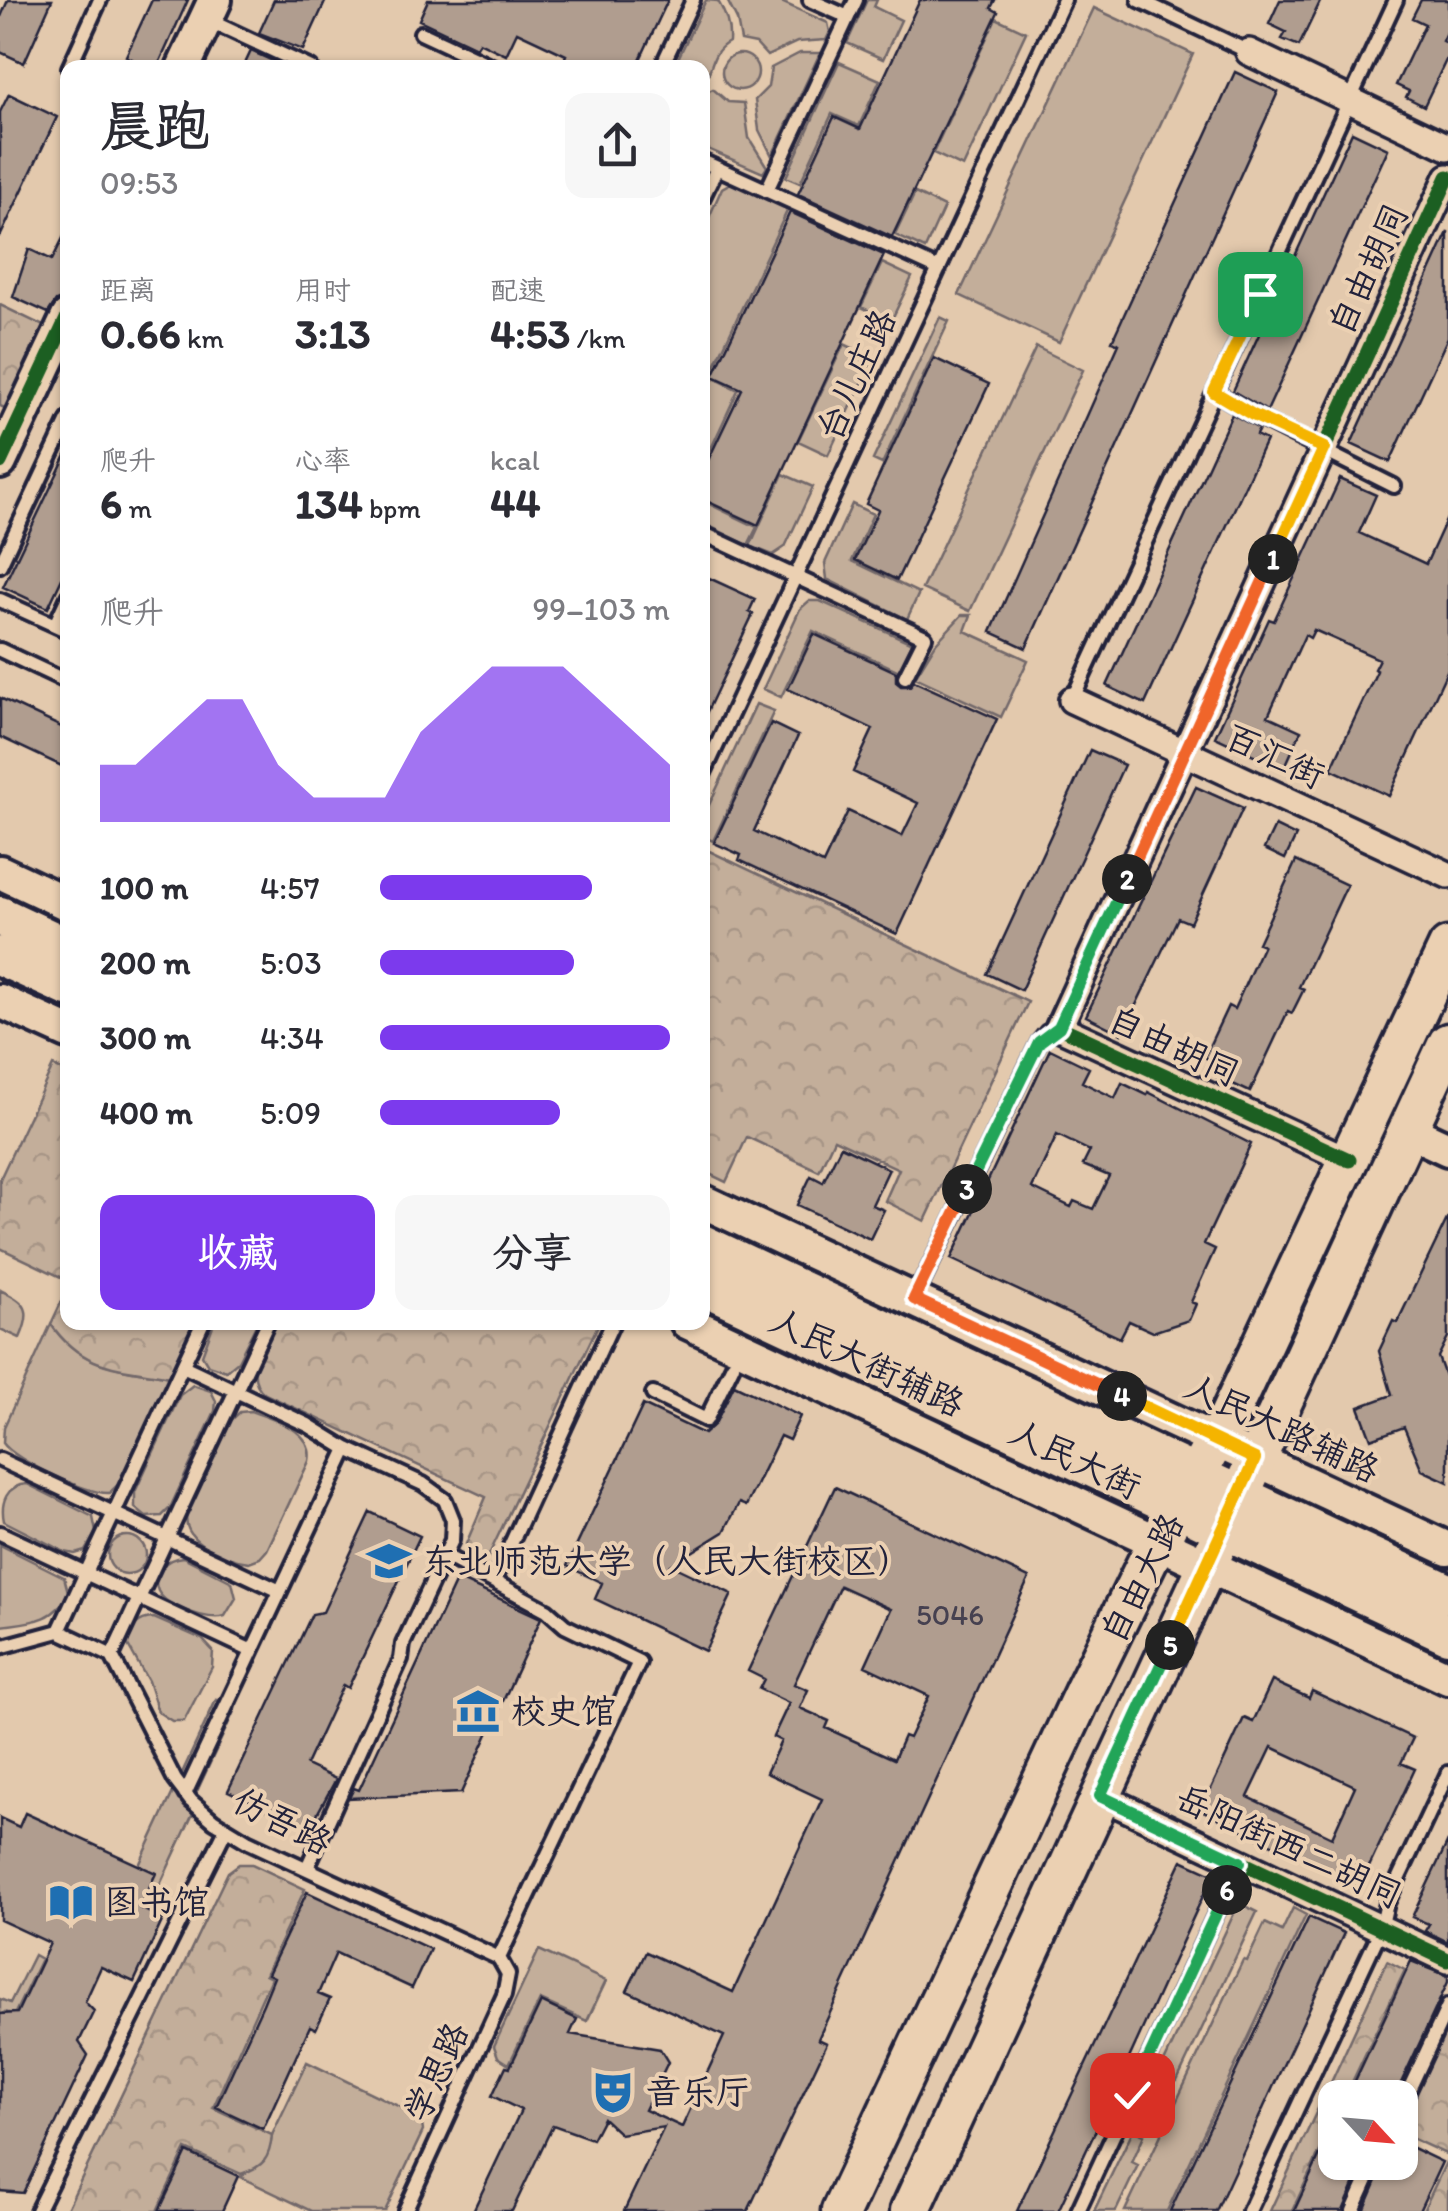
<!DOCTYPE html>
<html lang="zh">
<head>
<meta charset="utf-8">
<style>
  body { margin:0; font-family:Itim,"LXGW WenKai TC",sans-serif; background:#f7f7f7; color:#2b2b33; height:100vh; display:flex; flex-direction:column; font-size:38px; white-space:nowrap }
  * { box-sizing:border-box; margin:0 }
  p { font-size:32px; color:#7c7c81 }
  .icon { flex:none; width:55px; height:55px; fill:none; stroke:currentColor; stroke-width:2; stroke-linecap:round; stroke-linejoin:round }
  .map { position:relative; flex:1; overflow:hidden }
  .panel { position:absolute; left:60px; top:60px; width:650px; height:1270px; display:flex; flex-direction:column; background:#fff; border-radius:20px; box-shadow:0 2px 8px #0004 }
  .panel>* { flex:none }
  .needle { width:65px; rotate:116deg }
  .fabs { position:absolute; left:1318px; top:2080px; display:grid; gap:20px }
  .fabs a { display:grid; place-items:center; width:100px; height:100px; border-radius:20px; background:#fff; box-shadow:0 2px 8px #0004; font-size:50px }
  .pin { position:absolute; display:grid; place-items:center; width:85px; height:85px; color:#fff; margin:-42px; border-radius:20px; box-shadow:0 5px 15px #0006 }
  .km { position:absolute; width:50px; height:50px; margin:-25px; border-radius:50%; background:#222; color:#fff; font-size:28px; line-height:50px; text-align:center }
  .round { display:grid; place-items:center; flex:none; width:105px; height:105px; border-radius:20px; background:#f7f7f7 }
  .summary { display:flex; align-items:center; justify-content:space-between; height:170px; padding:0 40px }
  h1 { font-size:55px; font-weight:700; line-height:75px }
  .metrics { display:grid; grid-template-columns:repeat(3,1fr); gap:15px; height:170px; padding:10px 40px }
  .metrics div { display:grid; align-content:center }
  .metrics b { font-size:42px; font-weight:700 }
  .metrics small { font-size:28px; font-weight:400 }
  .metrics p { font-size:28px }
  .chart { height:280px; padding:20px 40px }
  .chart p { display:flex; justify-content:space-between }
  .chart svg { width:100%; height:180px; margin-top:10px; fill:#7c3aed; opacity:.7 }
  .button { display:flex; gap:20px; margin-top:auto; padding:20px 40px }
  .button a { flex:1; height:115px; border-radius:20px; background:#7c3aed; color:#fff; font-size:40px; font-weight:700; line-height:115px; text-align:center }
  .button a+a { background:#f7f7f7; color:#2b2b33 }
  ul { padding:0 40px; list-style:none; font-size:32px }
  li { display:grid; grid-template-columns:160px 120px 1fr; align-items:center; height:75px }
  li i { height:25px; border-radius:12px; background:#7c3aed }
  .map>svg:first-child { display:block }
  .green { fill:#c3ae9a; stroke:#72686a; stroke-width:2.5 }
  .forest { fill:url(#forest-crowns); stroke:#72686a; stroke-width:2.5 }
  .building { fill:#b09d8f; stroke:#22223b; stroke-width:2.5; fill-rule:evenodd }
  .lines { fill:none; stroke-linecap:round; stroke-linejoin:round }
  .lane-casing { stroke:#22223b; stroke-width:20 }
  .street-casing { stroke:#22223b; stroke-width:32 }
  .secondary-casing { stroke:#22223b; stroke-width:40 }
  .primary-casing { stroke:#22223b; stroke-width:45 }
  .lane { stroke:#ebd0b2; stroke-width:12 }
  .street { stroke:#ebd0b2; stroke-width:25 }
  .secondary { stroke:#ebd0b2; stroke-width:32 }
  .primary { stroke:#ebd0b2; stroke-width:38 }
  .cycleway-casing { stroke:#ebd0b2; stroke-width:21 }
  .cycleway { stroke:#1b5e20; stroke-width:15 }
  .split-1-casing { stroke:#fff; stroke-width:20 }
  .split-2-casing { stroke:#fff; stroke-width:20 }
  .split-3-casing { stroke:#fff; stroke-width:20 }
  .split-4-casing { stroke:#fff; stroke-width:20 }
  .split-5-casing { stroke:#fff; stroke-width:20 }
  .split-6-casing { stroke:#fff; stroke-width:20 }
  .split-7-casing { stroke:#fff; stroke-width:20 }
  .split-1 { stroke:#f5b400; stroke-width:12 }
  .split-2 { stroke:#f0652b; stroke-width:12 }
  .split-3 { stroke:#22a559; stroke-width:12 }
  .split-4 { stroke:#f0652b; stroke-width:12 }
  .split-5 { stroke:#f5b400; stroke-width:12 }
  .split-6 { stroke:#22a559; stroke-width:12 }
  .split-7 { stroke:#22a559; stroke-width:12 }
  .labels { text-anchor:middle; stroke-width:8; stroke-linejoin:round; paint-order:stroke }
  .number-label { font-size:30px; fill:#464150 }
  .street-label { font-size:35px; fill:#22223b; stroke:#ebd0b2 }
  .poi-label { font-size:35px; fill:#22223b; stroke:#ebd0b2; text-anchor:start }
</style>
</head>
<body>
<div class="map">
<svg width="1448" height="2211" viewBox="0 0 1448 2211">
  <defs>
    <pattern id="forest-crowns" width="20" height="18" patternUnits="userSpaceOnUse" patternTransform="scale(2.5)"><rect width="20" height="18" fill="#c3ae9a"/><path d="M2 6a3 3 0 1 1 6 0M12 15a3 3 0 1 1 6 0" fill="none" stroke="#a79586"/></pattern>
  </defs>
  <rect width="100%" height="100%" fill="#e3c9ad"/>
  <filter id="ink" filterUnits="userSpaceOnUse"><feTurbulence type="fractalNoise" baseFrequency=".01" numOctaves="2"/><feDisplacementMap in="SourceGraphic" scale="20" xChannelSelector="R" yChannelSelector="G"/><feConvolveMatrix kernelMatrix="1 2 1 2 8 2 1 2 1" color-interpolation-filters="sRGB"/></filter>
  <g filter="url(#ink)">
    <path class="green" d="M706,0L718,1C726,15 730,26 729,42C709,53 714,69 703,84L702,68L674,67Z
      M727,0H777L828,23L830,32L826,40L797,42L767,56L756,44L741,41L737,20Z
      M867,0H877L874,7L901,20L883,59L847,43Z
      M1094,8L1193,54L1059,342L959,295Z
      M996,18L1026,32L963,167L933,153Z
      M800,53H820L772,156L759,130L755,100L768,87L771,68Z
      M722 72a18 18 0 1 1 36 0a18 18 0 1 1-36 0Z
      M839,62L880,80L859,126L832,114L800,183L786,177Z
      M713,89L728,102L744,103L749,138L767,167L763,173L703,147V94Z
      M731,183L788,209L710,376L738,390L703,466V231L722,188Z
      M915,193L944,207L925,249L895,235Z
      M882,263L912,277L891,321L861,307Z
      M940,317L949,321L882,464L873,460Z
      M844,344L874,358L828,455L798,441Z
      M1036,347L1083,370L970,611L922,589Z
      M783,474L813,487L785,547L773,555L750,546Z
      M703,501L757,527L748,545L703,523Z
      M852,504L873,514L852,561L919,593L907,619L827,579L825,563Z
      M809,601H820L912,643L899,671L813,631L781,697L763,689L800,609Z
      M962,615H971L965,631L1028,660L1001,717L915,677L936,643Z
      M756,704L774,711L713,841L703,836V818Z
      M0,1290C27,1303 33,1309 20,1338L0,1329Z
      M214,1323H257L238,1361L226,1371L208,1365L202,1355Z
      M51,1324C81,1369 121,1368 170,1377L121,1482L109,1493C89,1495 14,1460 3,1443L4,1427Z
      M193,1385L211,1391L216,1401L215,1411L170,1508L162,1516L146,1517L135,1508V1492L180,1395Z
      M251,1411C274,1420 315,1430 309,1461L267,1550L260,1558L249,1562C225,1559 180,1542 187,1513L228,1423L240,1412Z
      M27,1484L93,1517L96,1532L85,1551L75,1554L65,1552L4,1521C0,1502 7,1485 27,1484Z
      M108 1555a19 19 0 1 1 38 0a19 19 0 1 1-38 0Z
      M0,1545L64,1577L68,1592C56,1623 29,1622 0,1626Z
      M183,1557L232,1582L236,1598L225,1616C209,1622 166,1607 158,1591C150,1572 167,1558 183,1557Z
      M154,1618L202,1639L213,1651L212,1667L184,1721H172L158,1712L148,1681L128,1645C128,1629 138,1618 154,1618Z
      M216,1700L235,1709L193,1800L198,1803L145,1917L135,1874Z
      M1239,1903L1257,1912L1177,2081L1171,2079L1149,2125L1137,2120Z
      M1293,1908L1306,1915L1167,2211H1125L1243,1960L1247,1961L1265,1923L1282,1931Z
      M539,1950L606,1981L587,2021L540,2000L509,2064L498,2057L494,2046Z
      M34,1955L41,1959L14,2015L5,2012L0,2017V1999L10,2003Z
      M307,2062L421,2117L423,2131L385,2211H311L240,2177C256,2165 270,2160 272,2135Z
      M1133,2130L1144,2135L1132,2162L1138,2165L1116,2211H1094Z"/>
    <path class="forest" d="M0,305L50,329L11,411L0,406Z
      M703,848L1028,1002L925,1221L885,1201L899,1169L834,1139L819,1171L747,1137L726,1182L703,1171Z
      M53,1066L67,1072V1280L0,1248V1179Z
      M67,1290L68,1322L195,1323L170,1377C120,1368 82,1370 51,1324Z
      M276,1322H599V1323L488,1557L469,1549L466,1544L486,1497L265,1394C241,1375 265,1344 276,1322Z
      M239,1864H252L305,1889L265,1975L271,1978L213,2108L272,2135C270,2159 263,2167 241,2174L186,2149L157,2211H66L228,1872Z
      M1387,1961L1405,1970L1345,2097L1328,2089Z
      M1448,2024V2155L1400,2133V2127Z
      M1322,2100L1335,2107V2119L1292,2211H1270Z
      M1448,2158V2211H1423Z"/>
    <path class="building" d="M8,0H52L24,63L0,52V19Z
      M152,0H188L157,68H128L132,59L126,56Z
      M274,0H326L303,50L259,33Z
      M428,0H668L636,68H561L566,55L517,32L506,55L479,42L476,47L419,20Z
      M920,0H995L991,8L998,12L892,237L798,194L834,117L860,129Z
      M1280,0H1321L1299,46L1282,39L1286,32L1269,24Z
      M1421,0H1448V28L1442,41L1448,44V56L1424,106L1406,97L1409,91L1396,85L1425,24L1412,18Z
      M251,51L282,65L281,68H243Z
      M1235,72L1278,92L1026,648L991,632L1119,344L1112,341Z
      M9,94L57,117L0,237V112Z
      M1352,132L1388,149L1267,411L1233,391Z
      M790,212L884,255L758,525L702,499V473L742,389L713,376Z
      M68,228L66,297L56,301L48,313L13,297L29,249L52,260Z
      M1448,232V337L1390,462L1351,444Z
      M934,358L989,384L897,580L855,560L878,510L866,504Z
      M1232,414L1259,429L1256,435L1266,440L1145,704L1107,686Z
      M68,451V566L48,608L3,587Z
      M1340,479L1376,495L1359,533L1426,564L1448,516V669L1389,796L1331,769L1377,671L1374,669L1379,659L1314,630L1310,638L1305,635L1268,716L1301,731L1284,769L1215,737L1269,619L1274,621Z
      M709,578L755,599L749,612L753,614L702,722V593Z
      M814,634L896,672V682L901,686H910L914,681L997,719L897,934L739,860L741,855L714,843L771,723L798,736L754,831L823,864L848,811L902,836L918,803L853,772L873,729L788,689Z
      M0,698L68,730V769L0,737Z
      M1090,750L1124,765L1021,990L987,974Z
      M1196,787L1243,808L1190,923L1178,918L1122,1034L1086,1016Z
      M1275,826L1296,836L1285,859L1264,849Z
      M1296,861L1347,885L1299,987L1304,989L1292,1013L1288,1011L1250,1092L1205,1071L1210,1060L1204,1057L1228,1006L1234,1009L1263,945L1258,943Z
      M1050,1049L1089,1068L1082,1082L1115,1098L1122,1083L1147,1095L1148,1092L1251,1144L1204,1244L1215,1249L1191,1302L1196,1304L1189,1320L1153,1332L1129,1321L1120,1338L951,1259ZM1057,1135L1090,1151L1083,1165L1109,1176L1093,1209L1074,1201L1071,1207L1032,1188Z
      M841,1146L889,1169L872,1205L884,1210L870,1239L797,1205L811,1176L823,1182Z
      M1448,1217V1337L1438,1357L1448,1384V1482L1422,1470L1404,1427L1371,1439L1359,1407L1392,1395L1379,1351L1393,1321L1397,1323Z
      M734,1385L800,1416L789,1440L780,1436L746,1506L739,1503L724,1532L671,1565L732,1594L705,1651L595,1599L602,1583L567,1566L643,1405L704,1434L715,1424Z
      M835,1487L1029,1578L818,2039L827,2043L748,2211H624L664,2127L620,2134L603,2118L592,2139L553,2125L512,2211H473L521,2110L492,2096L506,2066L510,2067L541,2002L577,2019L570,2034L660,2049L668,2062L645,2110L682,2127L724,2036L627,1991L646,1952L733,1992L822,1799L766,1773L781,1741L773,1737L789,1703L759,1689L764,1679L748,1671ZM840,1586L891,1609L865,1666L929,1696L909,1738L904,1736L894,1759L826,1728L829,1721L800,1708L808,1690L794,1684Z
      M370,1512L420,1536L348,1688L343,1685L306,1765L336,1779L309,1829L228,1791L312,1614L323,1612Z
      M457,1579L541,1618L461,1793L349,1798L354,1788L359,1790Z
      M1272,1681L1309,1698L1312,1691L1413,1738L1401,1763L1415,1769L1360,1886L1201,1810L1244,1718L1253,1722ZM1272,1747L1355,1786L1332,1837L1248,1797Z
      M25,1813L156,1873L140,1908L163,1919L134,1982L101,1967L85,2002L94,2011L79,2042L88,2055L23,2193L0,2191V2014L17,2013L50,1943L0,1920V1818L19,1827Z
      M1448,1841V1942L1425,1931L1429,1924L1412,1917Z
      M1182,1860L1213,1874L1111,2098L1058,2211H1017Z
      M307,1892L430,1949L412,1988L336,1953L318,1994L330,1999L316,2029L310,2026L263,2129L216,2107L263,2004L274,1977L268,1974Z
      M1309,1917L1344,1933L1216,2211H1170Z
      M1411,1961L1448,1976V1982L1394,2098H1347Z
      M1335,2123V2162H1364L1343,2211H1294Z
      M1400,2142L1442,2162L1419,2211H1364L1385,2162H1400Z
      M187,2152L238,2176L222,2211H159Z"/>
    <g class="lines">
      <g class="lane-casing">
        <path id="lane" d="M810,0L848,17
          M1139,0L1249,52
          M208,20L311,68
          M421,33L496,68
          M69,68L100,0
          M661,68L693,0
          M702,161L939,269
          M767,190L856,0
          M702,199L717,168
          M1215,392L1253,415L1394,486
          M702,533L925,637L905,677
          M0,565L68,420
          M0,600L68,631
          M55,625L68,597
          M0,650L68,682
          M1072,700L1396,0
          M702,777L1064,0
          M914,1299L1039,1042L1047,1032L1059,1027
          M183,1366L308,1425L347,1449L423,1484L445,1500L453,1520L452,1540L403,1644L401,1659L307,1868
          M653,1394L706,1420L733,1365
          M0,1460L280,1591
          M0,1533L252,1651
          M444,1555L547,1610L565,1626L639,1662L499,1958
          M494,1581L613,1322
          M59,1631L203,1322
          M0,1647L59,1631L112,1656L175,1780L191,1801L214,1821L247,1841L499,1958
          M112,1656L268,1322
          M185,1794L347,1449
          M1400,2109L1448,2006
          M37,2211L226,1829
          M405,2211L504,1995L508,1974L499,1958
          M1078,2211L1240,1862
          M1249,2211L1381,1929L1387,1903L1448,1773
          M1353,2211L1375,2162"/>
      </g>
      <g class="street-casing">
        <path id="street" d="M1249,52L1448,147
          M1072,700L1448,875
          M1349,1160L1059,1027L1448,177
          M1100,1796L1448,1960"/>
      </g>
      <g class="secondary-casing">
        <path id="secondary" d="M183,68L215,0
          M0,462L68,317
          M0,872L68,904
          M0,1001L68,1032
          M1407,1130L1448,1149
          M702,1201L1448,1549
          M687,1322L1448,1678"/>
      </g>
      <g class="primary-casing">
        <path id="primary" d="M0,916L68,948
          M0,956L68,987
          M702,1244L1448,1593
          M702,1285L1448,1634
          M841,2211L1085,1689L1148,1560L1226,1422L1448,947
          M910,2211L1448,1043"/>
      </g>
      <use href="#lane" class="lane"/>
      <use href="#street" class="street"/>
      <use href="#secondary" class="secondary"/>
      <use href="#primary" class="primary"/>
      <g class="cycleway-casing">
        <path id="cycleway" d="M0,462L68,317
          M1349,1160L1059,1027L1448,177
          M1100,1796L1448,1960"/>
      </g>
      <use href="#cycleway" class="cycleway"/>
    </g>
  </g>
  <g class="lines" filter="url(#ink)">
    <g class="split-1-casing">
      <path id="split-1" d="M1260,294L1214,392L1253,415L1324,448L1273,559"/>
    </g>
    <g class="split-2-casing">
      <path id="split-2" d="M1127,879L1273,559"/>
    </g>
    <g class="split-3-casing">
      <path id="split-3" d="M967,1189L1039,1042L1059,1027L1127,879"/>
    </g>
    <g class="split-4-casing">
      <path id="split-4" d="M967,1189L914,1299L1122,1396"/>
    </g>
    <g class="split-5-casing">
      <path id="split-5" d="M1122,1396L1255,1459L1170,1645"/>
    </g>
    <g class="split-6-casing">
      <path id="split-6" d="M1170,1645L1100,1796L1240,1862L1227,1890"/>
    </g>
    <g class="split-7-casing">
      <path id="split-7" d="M1132,2095L1227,1890"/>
    </g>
    <use href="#split-1" class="split-1"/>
    <use href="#split-2" class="split-2"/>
    <use href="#split-3" class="split-3"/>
    <use href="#split-4" class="split-4"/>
    <use href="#split-5" class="split-5"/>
    <use href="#split-6" class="split-6"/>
    <use href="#split-7" class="split-7"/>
  </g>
  <defs>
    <g id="university-bare" transform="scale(3.45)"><path d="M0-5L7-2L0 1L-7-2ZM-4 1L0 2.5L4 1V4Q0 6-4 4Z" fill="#1f6fb2" stroke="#ebd0b2" stroke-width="2.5" paint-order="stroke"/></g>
    <g id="museum-bare" transform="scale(3.45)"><path d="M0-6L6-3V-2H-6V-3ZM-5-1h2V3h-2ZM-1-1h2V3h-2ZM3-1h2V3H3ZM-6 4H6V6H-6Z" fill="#1f6fb2" stroke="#ebd0b2" stroke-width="2.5" paint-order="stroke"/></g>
    <g id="library-bare" transform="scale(3.45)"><path d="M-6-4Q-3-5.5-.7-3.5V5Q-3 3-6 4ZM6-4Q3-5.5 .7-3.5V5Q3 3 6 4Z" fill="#1f6fb2" stroke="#ebd0b2" stroke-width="2.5" paint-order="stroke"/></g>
    <g id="theatre-bare" transform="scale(3.45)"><path d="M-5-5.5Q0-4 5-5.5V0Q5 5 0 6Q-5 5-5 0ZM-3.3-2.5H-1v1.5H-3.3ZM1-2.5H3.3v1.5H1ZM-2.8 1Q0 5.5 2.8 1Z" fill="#1f6fb2" stroke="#ebd0b2" stroke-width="2.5" paint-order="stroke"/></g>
  </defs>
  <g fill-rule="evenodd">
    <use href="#university-bare" x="389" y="1561"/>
    <use href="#museum-bare" x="478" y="1711"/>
    <use href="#library-bare" x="71" y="1902"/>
    <use href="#theatre-bare" x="613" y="2092"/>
  </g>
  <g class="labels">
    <g class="number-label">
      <text x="950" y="1625">5046</text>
    </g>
    <g class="street-label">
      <text transform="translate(1368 269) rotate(-65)" y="12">自由胡同</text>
      <text transform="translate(856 375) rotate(-65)" y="12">台儿庄路</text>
      <text transform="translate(1275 756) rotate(25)" y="12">百汇街</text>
      <text transform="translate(1174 1046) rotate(25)" y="12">自由胡同</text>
      <text transform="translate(867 1362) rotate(25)" y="12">人民大街辅路</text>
      <text transform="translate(1282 1428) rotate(25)" y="12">人民大路辅路</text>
      <text transform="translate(1075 1459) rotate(25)" y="12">人民大街</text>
      <text transform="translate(1142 1578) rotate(-63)" y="12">自由大路</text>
      <text transform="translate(282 1821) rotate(27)" y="12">仿吾路</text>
      <text transform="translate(1289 1846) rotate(25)" y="12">岳阳街西二胡同</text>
      <text transform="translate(436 2072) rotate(-65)" y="12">学思路</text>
    </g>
    <g class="poi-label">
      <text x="422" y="1573">东北师范大学（人民大街校区）</text>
      <text x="511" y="1723">校史馆</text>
      <text x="104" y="1914">图书馆</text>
      <text x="646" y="2104">音乐厅</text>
    </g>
  </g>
</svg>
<div class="fabs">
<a><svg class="needle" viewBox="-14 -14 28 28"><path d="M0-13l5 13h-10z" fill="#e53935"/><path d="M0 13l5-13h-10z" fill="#7c7c81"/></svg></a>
</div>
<div class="pin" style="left:1260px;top:294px;background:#1e9e55"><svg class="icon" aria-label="arrive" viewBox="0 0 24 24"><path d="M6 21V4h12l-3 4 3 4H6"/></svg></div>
<div class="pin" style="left:1132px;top:2095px;background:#d93025"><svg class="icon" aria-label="check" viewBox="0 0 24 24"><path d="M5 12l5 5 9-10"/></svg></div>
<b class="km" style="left:1273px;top:559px">1</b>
<b class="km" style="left:1127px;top:879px">2</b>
<b class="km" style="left:967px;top:1189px">3</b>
<b class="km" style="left:1122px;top:1396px">4</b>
<b class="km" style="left:1170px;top:1645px">5</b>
<b class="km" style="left:1227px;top:1890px">6</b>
<section class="panel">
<div class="summary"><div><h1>晨跑</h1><p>09:53</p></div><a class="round"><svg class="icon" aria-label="share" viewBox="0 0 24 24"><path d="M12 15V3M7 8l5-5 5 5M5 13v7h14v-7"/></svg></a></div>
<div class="metrics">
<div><p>距离</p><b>0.66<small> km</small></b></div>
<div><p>用时</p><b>3:13</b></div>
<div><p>配速</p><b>4:53<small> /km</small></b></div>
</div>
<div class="metrics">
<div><p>爬升</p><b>6<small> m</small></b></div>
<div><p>心率</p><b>134<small> bpm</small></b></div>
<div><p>kcal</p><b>44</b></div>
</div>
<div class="chart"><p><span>爬升</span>99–103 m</p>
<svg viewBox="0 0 160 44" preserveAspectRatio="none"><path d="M0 44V30L10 30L20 22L30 14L40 14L50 30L60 38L70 38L80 38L90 22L100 14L110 6L120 6L130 6L140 14L150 22L160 30V44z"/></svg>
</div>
<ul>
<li><b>100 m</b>4:57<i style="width:73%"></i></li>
<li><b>200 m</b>5:03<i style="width:67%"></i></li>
<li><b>300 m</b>4:34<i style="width:100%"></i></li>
<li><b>400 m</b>5:09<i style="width:62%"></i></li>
</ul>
<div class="button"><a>收藏</a><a>分享</a></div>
</section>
</div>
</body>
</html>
